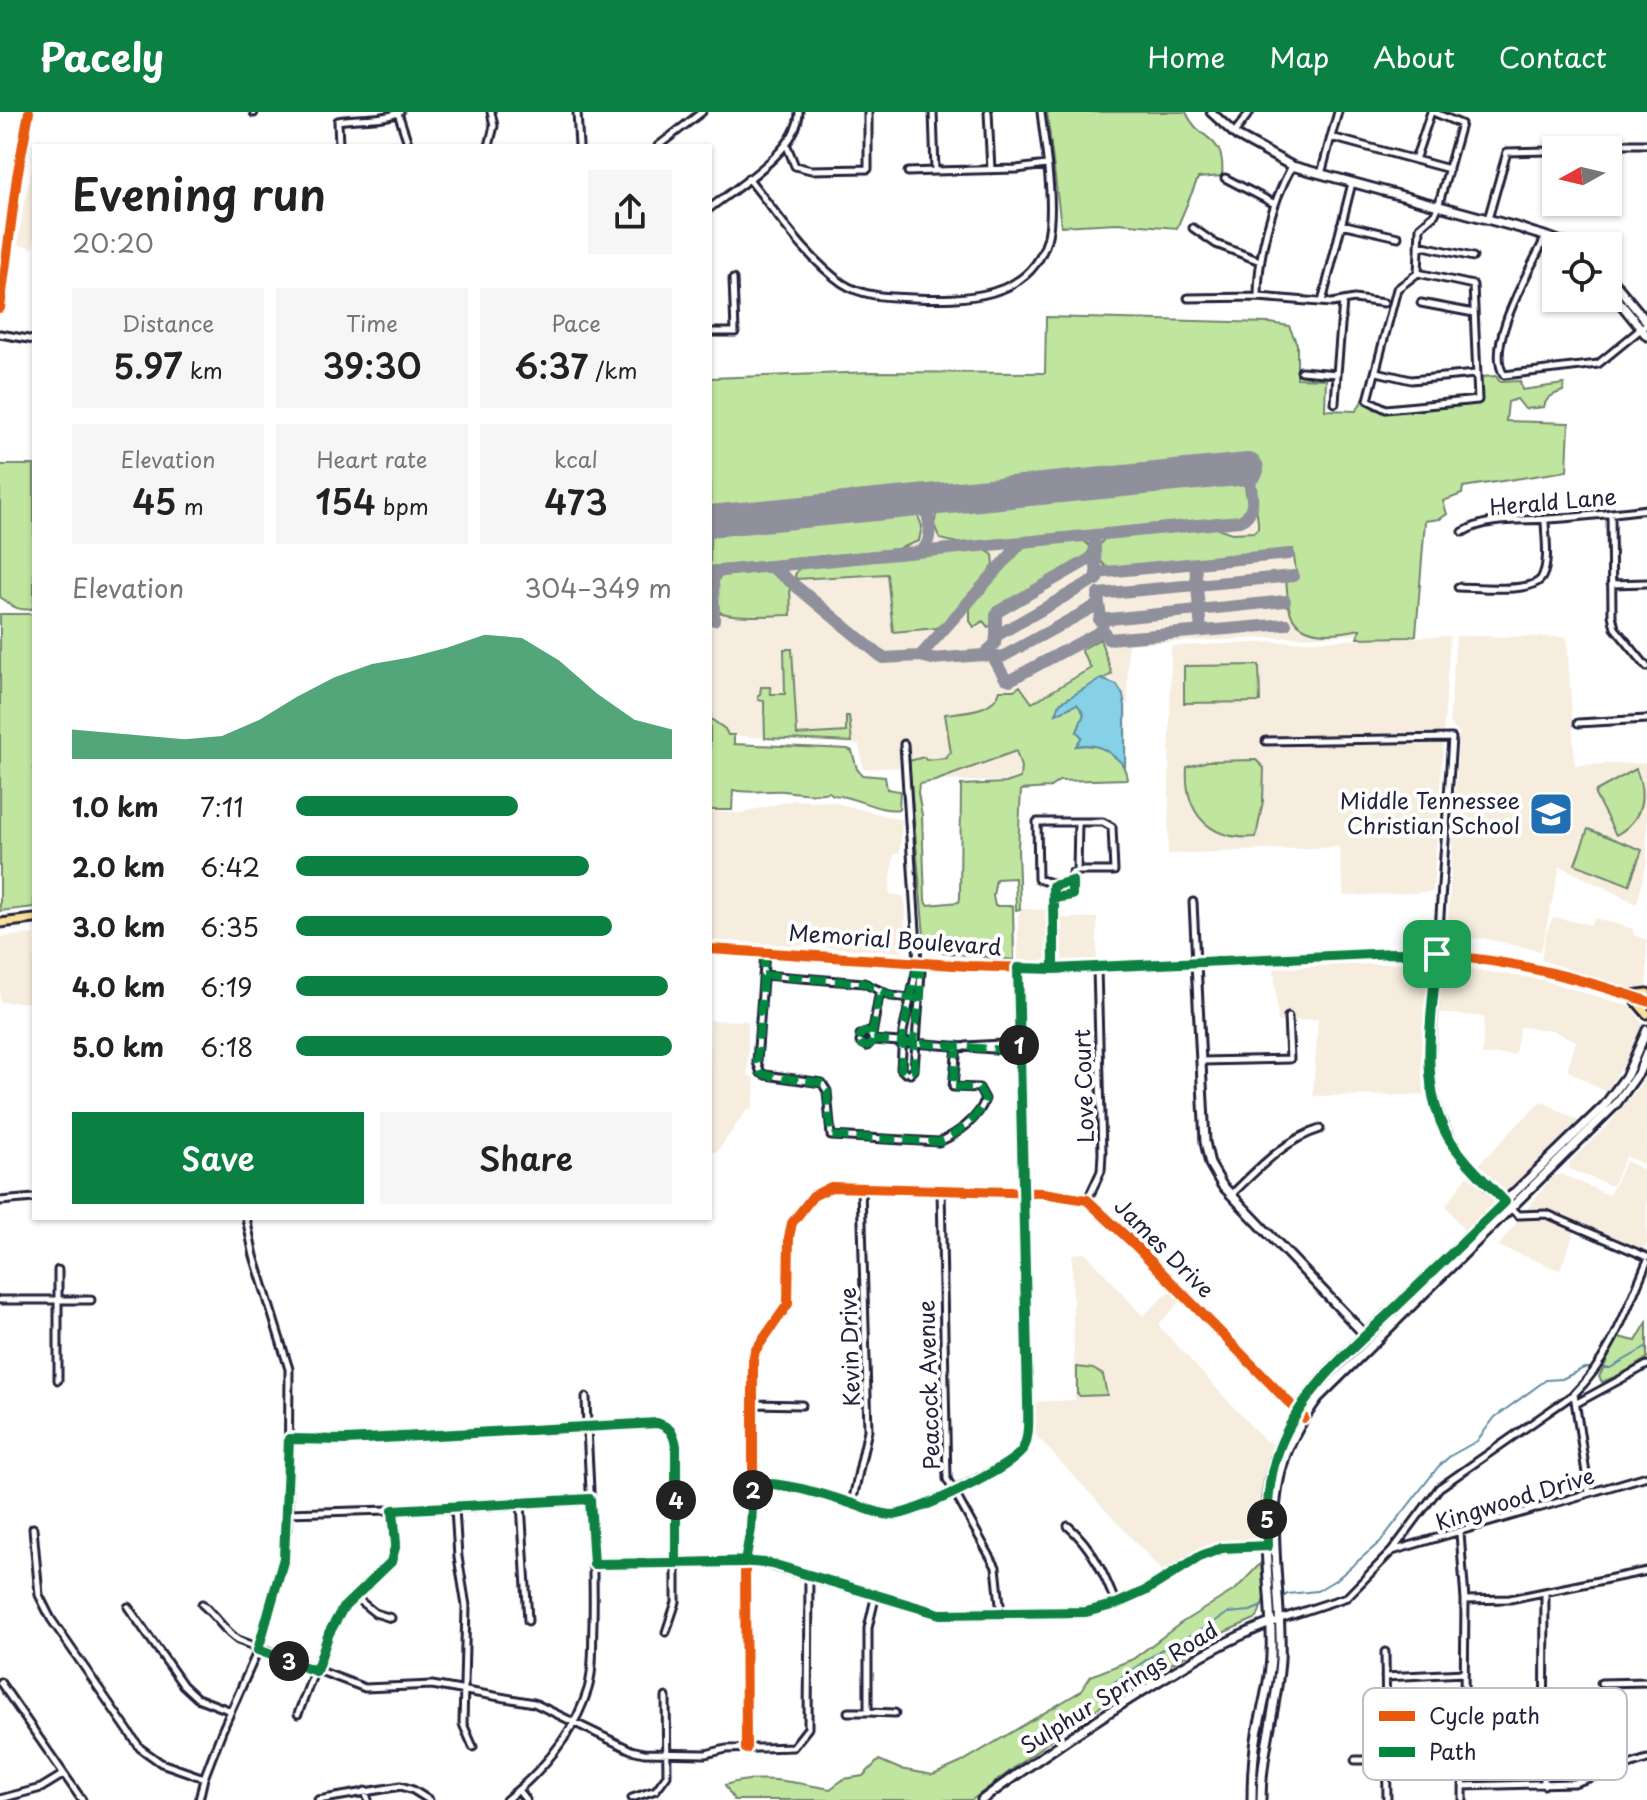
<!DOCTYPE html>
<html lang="en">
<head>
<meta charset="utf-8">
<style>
  body { margin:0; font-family:"Playpen Sans",sans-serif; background:#f6f6f6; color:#222; height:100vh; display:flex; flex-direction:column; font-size:30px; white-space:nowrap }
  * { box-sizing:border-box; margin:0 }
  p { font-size:26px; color:#767676 }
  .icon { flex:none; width:44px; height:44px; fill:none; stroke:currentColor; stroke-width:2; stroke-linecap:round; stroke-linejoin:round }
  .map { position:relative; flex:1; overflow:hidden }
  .details { position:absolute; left:32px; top:32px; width:680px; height:1076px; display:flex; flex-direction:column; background:#fff; border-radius:0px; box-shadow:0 2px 6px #0004 }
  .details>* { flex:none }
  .needle { width:52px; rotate:262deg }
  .tools { position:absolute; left:1542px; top:24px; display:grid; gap:16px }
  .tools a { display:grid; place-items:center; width:80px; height:80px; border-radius:0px; background:#fff; box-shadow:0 2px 6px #0004; font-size:40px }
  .pin { position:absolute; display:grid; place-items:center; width:68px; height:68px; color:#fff; margin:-34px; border-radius:16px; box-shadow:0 4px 12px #0006 }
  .km { position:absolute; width:40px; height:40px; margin:-20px; border-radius:50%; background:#222; color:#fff; font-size:22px; line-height:40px; text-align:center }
  .round { display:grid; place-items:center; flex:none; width:84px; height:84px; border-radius:0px; background:#f6f6f6 }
  .summary { display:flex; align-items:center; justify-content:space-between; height:136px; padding:0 40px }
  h1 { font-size:44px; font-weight:600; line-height:60px }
  .metrics { display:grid; grid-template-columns:repeat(3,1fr); gap:12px; height:136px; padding:8px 40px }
  .metrics div { display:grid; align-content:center; border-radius:0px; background:#f6f6f6; text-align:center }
  .metrics b { font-size:34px; font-weight:600 }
  .metrics small { font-size:22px; font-weight:400 }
  .metrics p { font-size:22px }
  .chart { height:224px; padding:16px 40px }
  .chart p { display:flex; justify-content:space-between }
  .chart svg { width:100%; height:144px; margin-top:8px; fill:#0b8043; opacity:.7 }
  .primary-button { display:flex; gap:16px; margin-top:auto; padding:16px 40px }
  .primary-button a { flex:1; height:92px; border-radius:0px; background:#0b8043; color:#fff; font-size:32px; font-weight:600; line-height:92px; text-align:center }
  .primary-button a+a { background:#f6f6f6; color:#222 }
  ul { padding:0 40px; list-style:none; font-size:26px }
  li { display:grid; grid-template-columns:128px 96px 1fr; align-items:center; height:60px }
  li i { height:20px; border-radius:10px; background:#0b8043 }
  header { display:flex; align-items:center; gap:48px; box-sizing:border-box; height:112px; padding:0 40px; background:#0b8043; color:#fff }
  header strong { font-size:38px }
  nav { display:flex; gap:44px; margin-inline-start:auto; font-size:28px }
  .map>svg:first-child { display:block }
  .built { fill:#f6eddf }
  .green { fill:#c0e59f; stroke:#71846d; stroke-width:2; fill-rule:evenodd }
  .water { fill:#86d1e6; stroke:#5e8ba2; stroke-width:2 }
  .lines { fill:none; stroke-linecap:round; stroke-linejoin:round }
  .stream { stroke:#5e8ba2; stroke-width:2 }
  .taxiway { stroke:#90909d; stroke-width:12 }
  .runway { stroke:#90909d; stroke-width:32 }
  .street-casing { stroke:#22223b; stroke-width:11 }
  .secondary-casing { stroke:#22223b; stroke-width:13 }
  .primary-casing { stroke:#22223b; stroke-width:13 }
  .street { stroke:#fff; stroke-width:5 }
  .secondary { stroke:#fff; stroke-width:7 }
  .primary { stroke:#fadf96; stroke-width:7 }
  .quiet { stroke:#00873e; stroke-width:8; stroke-dasharray:16 8; stroke-linecap:butt }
  .cycleway-casing { stroke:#fff; stroke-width:15 }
  .cycleway { stroke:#e8590c; stroke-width:10 }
  .route-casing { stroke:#fff; stroke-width:16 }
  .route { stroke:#0b8043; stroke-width:10 }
  .labels { text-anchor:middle; stroke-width:8; stroke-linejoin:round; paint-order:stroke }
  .street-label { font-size:22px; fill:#22223b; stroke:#fff }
  .poi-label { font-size:22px; fill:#22223b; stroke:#fff; text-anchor:end }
  .key { fill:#fff; stroke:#bdbdc4; stroke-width:2 }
  .key-label { font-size:22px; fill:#22223b }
</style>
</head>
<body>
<header>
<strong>Pacely</strong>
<nav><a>Home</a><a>Map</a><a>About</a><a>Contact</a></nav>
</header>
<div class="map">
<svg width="1647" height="1688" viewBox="0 0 1647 1688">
  <rect width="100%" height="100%" fill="#fff"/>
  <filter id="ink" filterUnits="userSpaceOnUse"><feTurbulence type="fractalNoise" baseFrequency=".0125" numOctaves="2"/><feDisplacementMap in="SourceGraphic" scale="16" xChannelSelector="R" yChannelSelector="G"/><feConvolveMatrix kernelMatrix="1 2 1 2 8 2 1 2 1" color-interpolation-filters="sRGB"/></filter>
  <g filter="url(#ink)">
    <path class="built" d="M34,47V136L18,133L23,95Z
      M1293,298L1569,311L1421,377L1412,520L1128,532L1127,664L1015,670L919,668L917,654L863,657L859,633L728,623L725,617L711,607L710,338Z
      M1450,524L1433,780L1344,784L1339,735L1168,742L1171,534Z
      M1456,524L1567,525L1575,653L1647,651V750L1637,792L1560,754L1541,839L1483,826L1447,829L1459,621L1449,611Z
      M793,688L833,690L902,708L900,740L894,743L889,782L904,784L906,796L903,840L710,828V700L741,701Z
      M1022,797L1062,798L1061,806H1097V848L1018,849V803Z
      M1558,806L1591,813L1595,806L1633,817L1634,823L1647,828V879L1637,880L1541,848L1546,821L1552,807Z
      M34,822V890H0V825Z
      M1395,851L1448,854L1543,868L1632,895L1642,911L1633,938L1606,980L1567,958L1576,929L1552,918L1520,915L1515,942L1482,943L1484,905L1431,900L1427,983L1313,984L1318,907L1278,910L1274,858L1277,856Z
      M710,908L748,909V963L755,967L753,997L746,999L717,1040H710Z
      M1647,959V1054L1626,1044L1612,1074L1569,1057V1051L1607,1014L1639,975Z
      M1541,989L1579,1009L1465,1120L1446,1093L1468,1063Z
      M1626,1049L1647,1059V1132L1644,1138L1582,1110L1574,1121L1560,1158L1498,1134L1552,1065L1561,1062L1609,1083Z
      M1086,1141L1143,1204L1171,1178L1181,1189L1158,1213L1265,1329L1275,1332L1264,1375L1262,1428L1260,1430L1218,1434L1190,1445L1164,1461L1031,1318L1030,1290L1075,1288L1072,1142Z"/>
    <path class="green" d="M1047,0H1186C1199,31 1226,21 1222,64L1198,66L1177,116L1117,111L1061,114Z
      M1046,205L1270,211L1289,214L1297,232V266L1326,267L1325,298L1356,299L1365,284L1374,297L1389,300L1481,290L1480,265L1496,264L1500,270L1520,269L1522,278L1564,272L1563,279C1554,282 1546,285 1544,295L1525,297L1517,287L1508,290L1506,309L1569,311L1567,359L1463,375L1462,382L1443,389L1447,402L1440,407L1425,409L1416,523L1409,525L1358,526L1360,517C1338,522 1302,527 1291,502C1287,493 1288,480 1286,470L1297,467L1293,437L1107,456L1099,447C1099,437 1098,428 1109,425L1214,415L1232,421L1254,420L1258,416V410L1250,344L710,397V266L872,260L1045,261Z
      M0,353H34V496C19,501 11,493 0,485Z
      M1238,368L1245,374L1248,393L1241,404L962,432L940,427L934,413L937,397Z
      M916,399L922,414L919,429L897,437L710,455V419Z
      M1082,427L1091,435L1086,445L994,496L993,512L988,515L983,509L974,515L970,509V496L1018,437L1029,433Z
      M984,437L993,443L994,453L961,495L937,516L893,520L887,462L796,467L795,463L799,456L806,455Z
      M768,459L790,475L791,503C772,503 733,507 717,499V472L720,464Z
      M0,502H34V795L0,799Z
      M1100,527L1112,562L1060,591L1058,601L1077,591L1084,602L1077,620L1083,624L1076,634C1100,630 1124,642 1127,667L1059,669L1049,676L1021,678L1018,737L1020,797L1016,798L1015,766L996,767L993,784L995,794H1013L1014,848L930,839L925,836L909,649L924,645L926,648L947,646L948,642L951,641L945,602C964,599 994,600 1000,578H1014L1020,574L1032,591L1091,556L1081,538ZM1016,639L1021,655L1020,666L1006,671L961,673L960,786L959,790L928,793L925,788L922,703L918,681L919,672L935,669Z
      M784,537H792L797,623L846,620V604H849L852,630L765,626L764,589L758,588V583L760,582L761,575H770L771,582H785Z
      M1259,553L1260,590L1184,591V554Z
      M710,586L711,607L725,617L728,623H734V632L848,637L852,639L857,657L862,663L885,665L887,677L900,679L899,697C881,701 854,684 833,683L829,680C814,683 799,681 784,679C766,678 750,682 733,678L732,698H710Z
      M1256,648L1264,656L1263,689L1256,725C1209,729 1184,701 1187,655L1208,649Z
      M1636,657C1647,685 1643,708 1616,723L1595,683L1596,679Z
      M1588,717L1642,738L1629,773L1575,752Z
      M1647,1210V1246L1624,1261L1602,1270L1599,1265L1618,1225L1636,1229Z
      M1077,1255L1093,1257L1103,1263L1107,1283L1080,1284L1077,1281Z
      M1261,1451L1265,1484L1257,1506L1227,1519L1117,1584L1069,1614L972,1688H734L725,1673C757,1661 797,1671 830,1677L844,1667L863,1664L879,1648L900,1657L933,1663L960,1651L1081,1579L1091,1564L1133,1547L1181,1511L1236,1477Z"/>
    <path class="water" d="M1101,567L1117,573L1123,583L1125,594V654C1109,639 1098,630 1076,634L1082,625L1077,620L1084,602L1077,592L1056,602L1060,591Z"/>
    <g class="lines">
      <path class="stream" d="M1272,1490L1288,1482L1317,1479L1337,1467L1380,1430L1438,1355L1450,1344L1477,1329L1495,1305L1546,1268L1562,1267L1584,1256H1610L1647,1235
        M1103,1578L1159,1539L1200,1519L1228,1501L1250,1499L1267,1492"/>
      <path class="taxiway" d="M910,389L922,392C931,405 934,432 919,440
        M1094,423L1097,468
        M1195,452L1201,519
        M768,455L775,457L883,546L920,544L1022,430
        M710,460L1240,409C1260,400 1250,374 1248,357
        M1096,461L1289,442
        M1097,466L996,524L995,532L983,543L993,545L1005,566L1010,568L1103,518L1099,492
        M1098,482L1293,464
        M714,508L713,463L715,459
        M1099,508L1285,489
        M1103,518L1108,527L1286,512
        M996,524V503L999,499L1095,444
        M920,544L932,547L983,543
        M993,545H1002L1099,492L1098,486"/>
      <path class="runway" d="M710,409L1248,357"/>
      <g class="street-casing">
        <path id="street" d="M577,0L579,34
          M933,0L935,59L1017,57L1046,53
          M988,0L991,58
          M254,1V0
          M398,1L409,34
          M1234,21L1250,0
          M1331,25L1338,0
          M1582,32H1647
          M339,34L338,9C359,5 381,9 400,0
          M489,34L494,14L491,0
          M658,34L702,0
          M787,34L795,54L811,58L868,57V0
          M1415,48L1431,0
          M908,60L935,59
          M1321,62L1331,25L1449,57
          M748,66C777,101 804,144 842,171C863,185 889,185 913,186C963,188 1030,188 1047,128C1056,96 1045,35 1041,0
          M1225,66L1275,92
          M710,96C738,74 799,38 799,0
          M1488,107L1507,40L1549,39
          M1341,112L1398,125
          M1193,116L1216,132L1260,149
          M1545,126C1531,157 1484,233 1504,263L1598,252L1647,212
          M1419,133L1473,145
          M1418,161L1473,173L1478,288L1386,297L1368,288L1397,177L1418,161L1420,115L1435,102L1438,95L1461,12L1433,0
          M1258,185C1258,141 1271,93 1292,54
          M1188,186L1258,185L1332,191L1354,187L1384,191
          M1322,190L1352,71
          M1421,191L1474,201
          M710,220H735L733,167
          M0,222L34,228
          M1301,259L1337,262L1343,189
          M1377,260L1411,268L1475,262
          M1335,291L1337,262
          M1611,401L1612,503L1615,516L1647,555
          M1463,420C1488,405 1520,409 1548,407C1581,405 1614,401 1647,397
          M1611,472L1647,471
          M1458,475C1476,475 1534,482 1542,465C1550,450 1545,424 1545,407
          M1578,611L1647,607
          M1266,629L1452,626L1430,951C1431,1016 1471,1063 1518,1103L1547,1102L1647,1145
          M904,632L918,850L921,860L914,958L910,962
          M1077,759L1078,710
          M1053,774L1072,769V761L1077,759H1114L1112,715L1103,710H1037L1038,767L1051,771L1054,782V857
          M1054,786L1071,784L1072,769
          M1193,790L1196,851
          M765,840L757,950L761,961L766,963L822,971L827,979L831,1024L939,1030C957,1022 979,1007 985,987L979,976L953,975L957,934
          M763,863L864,871L891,884L919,887
          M872,923L880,878
          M873,928L1019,939
          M860,930L867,934L873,928L869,920L860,923
          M966,934L1019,931
          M1202,949L1290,947L1288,905
          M905,961L901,957L903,920L918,851
          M941,1078L947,1367L996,1455L1001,1502
          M1232,1082C1258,1057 1284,1028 1320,1017
          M1088,1087L1101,1059L1102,1041L1097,856
          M0,1089L34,1086
          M0,1188H91
          M58,1268V1158
          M1574,1282L1589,1381
          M1577,1291L1647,1253
          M753,1292L802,1293
          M289,1327L346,1328L657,1311C670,1315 674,1321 676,1334V1490L666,1520
          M753,1371L782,1372L891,1403L914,1399L1005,1353L1019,1342L1026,1329L1028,1289L1018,856
          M521,1391L528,1509
          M852,1391L868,1318L861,1076
          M455,1396L458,1445L466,1494L463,1612L473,1635
          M288,1401L455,1396L590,1387
          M1068,1414C1093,1436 1104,1462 1116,1492
          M33,1416L39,1483L51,1507L140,1636L161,1651L204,1666
          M1460,1421L1465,1488L1463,1688
          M1392,1439L1647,1364
          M594,1452L758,1450L940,1502L1068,1500C1095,1499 1121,1492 1146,1478C1164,1468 1180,1453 1199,1445C1221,1435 1244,1435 1267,1434
          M876,1482L868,1516V1600L895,1601
          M355,1485L375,1501L391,1506
          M1465,1488L1510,1487L1647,1459
          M202,1492C215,1503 224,1519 238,1528L365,1576L432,1573L534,1591L631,1638L644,1641L706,1642L726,1637L793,1635L808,1616L809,1463
          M128,1495L183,1573L197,1586L231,1599
          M1280,1507L1347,1485L1392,1439L1439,1376L1574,1282C1611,1246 1627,1196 1647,1150
          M1385,1540L1387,1688
          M1385,1565L1464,1561
          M0,1570L82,1688
          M1601,1571L1647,1570
          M848,1600H868
          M298,1602L329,1521L343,1496L391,1450L396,1432L393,1398
          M746,1637L745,1450L751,1417L753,1371V1249L755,1239L788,1192L789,1125L792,1111L813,1084L831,1075L1043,1081L1087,1088L1135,1133L1304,1306
          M1355,1648H1386
          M1544,1673L1545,1480
          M1463,1674L1574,1671L1647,1647
          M518,1678L526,1688
          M365,1679L368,1688
          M632,1686L656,1678L667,1663L666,1585
          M0,1687L41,1676L64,1662
          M199,1688L204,1666L222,1619L258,1538L284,1446L288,1401L289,1257L254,1144L246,1106
          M318,1688L401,1674L413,1678L429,1688
          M506,1688C542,1659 574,1623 588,1577C594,1556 592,1532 593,1511C595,1435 588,1361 586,1285"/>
      </g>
      <g class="secondary-casing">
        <path id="secondary" d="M1211,0L1237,24L1292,54L1520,116C1537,123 1554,125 1569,134
          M1545,126L1556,137
          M1608,163L1647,210
          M1608,176L1647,224
          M0,196L17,65L29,0
          M1196,851L1205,1030L1210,1052L1222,1073L1368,1226
          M982,1688C1034,1649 1086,1614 1141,1580C1184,1553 1225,1528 1273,1510
          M1252,1688C1252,1666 1253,1644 1257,1622C1262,1596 1270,1571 1271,1544C1274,1477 1252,1399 1280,1334C1308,1267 1370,1220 1421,1171C1482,1112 1543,1053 1604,994L1627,963L1647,918
          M1261,1688C1261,1640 1277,1595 1280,1548C1283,1482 1263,1409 1285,1345C1293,1323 1305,1304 1318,1286L1616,992L1639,960L1647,940"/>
      </g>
      <g class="primary-casing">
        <path id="primary" d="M0,811L34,807
          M710,837L969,854L1054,857L1393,841C1485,842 1561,860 1647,889
          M1632,883L1647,881
          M1635,888L1647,902"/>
      </g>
      <use href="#street" class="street"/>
      <use href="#secondary" class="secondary"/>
      <use href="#primary" class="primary"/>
      <path class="quiet" d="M765,840L757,950L761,961L766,963L822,971L827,979L831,1024L939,1030C957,1022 979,1007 985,987L979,976L953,975L957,934
        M918,850C926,877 915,905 914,932C914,941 915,950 914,958L905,961L901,957L903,920Z
        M763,863L864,871L891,884L919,887
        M859 927a7 7 0 1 1 14 0a7 7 0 1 1-14 0Z
        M872,923L880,878
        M873,928L1019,939"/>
      <g class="cycleway-casing">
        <path id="cycleway" d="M0,196L17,65L29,0
          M710,837L969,854L1054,857L1393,841C1485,842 1561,860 1647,889
          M746,1637L745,1450L751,1417L753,1371V1249L755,1239L788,1192L789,1125L792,1111L813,1084L831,1075L1043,1081L1087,1088L1135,1133L1304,1306"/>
      </g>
      <use href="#cycleway" class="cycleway"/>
    </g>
  </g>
  <g class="lines" filter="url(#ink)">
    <g class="route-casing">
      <path id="route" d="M1437,842L1393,841L1054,857V786L1072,783V769L1053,774L1054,857L1018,856L1028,1289C1028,1304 1030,1324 1023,1337C1013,1355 912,1404 891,1403C877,1402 863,1395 850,1391C818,1381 787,1371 753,1371L751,1417L745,1450L594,1452L590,1387L393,1398L396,1432L391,1450L343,1496L329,1521L316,1559L258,1538L284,1446L289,1327L346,1328L657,1311C670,1315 674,1321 676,1334V1451C708,1451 741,1447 772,1452L940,1502L1086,1500L1116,1492L1145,1479L1201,1444L1222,1436L1268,1434C1267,1401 1267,1369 1279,1337C1301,1278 1354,1235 1399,1192C1434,1158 1470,1124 1505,1090C1485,1069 1463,1049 1448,1025C1417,971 1433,901 1437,842"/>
    </g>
    <use href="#route" class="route"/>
  </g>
  <defs>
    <g id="school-square" transform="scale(2.3)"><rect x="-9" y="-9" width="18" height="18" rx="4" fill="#1f6fb2" stroke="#fff"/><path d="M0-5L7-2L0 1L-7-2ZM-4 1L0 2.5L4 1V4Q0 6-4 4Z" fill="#fff"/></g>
  </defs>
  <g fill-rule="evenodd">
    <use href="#school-square" x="1551" y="702"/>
  </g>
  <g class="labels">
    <g class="street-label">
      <text transform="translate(1553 390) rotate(-5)" y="8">Herald Lane</text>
      <text transform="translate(895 828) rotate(4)" y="8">Memorial Boulevard</text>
      <text transform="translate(1084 974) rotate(-92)" y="8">Love Court</text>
      <text transform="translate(1164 1136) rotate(45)" y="8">James Drive</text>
      <text transform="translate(850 1235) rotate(-92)" y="8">Kevin Drive</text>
      <text transform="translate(929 1273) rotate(-92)" y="8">Peacock Avenue</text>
      <text transform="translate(1515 1387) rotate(-17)" y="8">Kingwood Drive</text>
      <text transform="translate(1119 1576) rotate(-32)" y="8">Sulphur Springs Road</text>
    </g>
    <g class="poi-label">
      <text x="1520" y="697">Middle Tennessee<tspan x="1520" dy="25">Christian School</tspan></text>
    </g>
  </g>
  <rect x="1363" y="1576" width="264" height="92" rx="12" class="key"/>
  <rect x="1379" y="1599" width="36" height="10" fill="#e8590c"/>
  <rect x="1379" y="1635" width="36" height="10" fill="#00873e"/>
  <g class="key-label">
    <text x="1429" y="1612">Cycle path</text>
    <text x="1429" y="1648">Path</text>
  </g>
</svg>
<div class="tools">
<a><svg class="needle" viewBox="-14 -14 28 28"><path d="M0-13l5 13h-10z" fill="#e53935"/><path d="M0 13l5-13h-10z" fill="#767676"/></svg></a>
<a><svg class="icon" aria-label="locate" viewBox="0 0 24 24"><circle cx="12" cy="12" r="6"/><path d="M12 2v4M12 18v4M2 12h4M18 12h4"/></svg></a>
</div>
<div class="pin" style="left:1437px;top:842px;background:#1e9e55"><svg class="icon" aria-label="arrive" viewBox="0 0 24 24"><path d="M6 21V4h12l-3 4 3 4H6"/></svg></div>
<b class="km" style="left:1019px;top:933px">1</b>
<b class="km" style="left:753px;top:1378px">2</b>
<b class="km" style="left:289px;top:1549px">3</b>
<b class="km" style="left:676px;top:1388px">4</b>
<b class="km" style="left:1267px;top:1407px">5</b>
<section class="details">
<div class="summary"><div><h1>Evening run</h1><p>20:20</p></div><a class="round"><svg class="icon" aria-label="share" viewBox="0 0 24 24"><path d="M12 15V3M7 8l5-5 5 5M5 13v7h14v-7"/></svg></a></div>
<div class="metrics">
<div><p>Distance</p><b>5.97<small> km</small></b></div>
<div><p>Time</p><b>39:30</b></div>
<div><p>Pace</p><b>6:37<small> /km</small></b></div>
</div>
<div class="metrics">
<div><p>Elevation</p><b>45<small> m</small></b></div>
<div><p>Heart rate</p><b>154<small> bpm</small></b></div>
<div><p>kcal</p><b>473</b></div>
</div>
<div class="chart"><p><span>Elevation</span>304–349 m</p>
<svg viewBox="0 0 160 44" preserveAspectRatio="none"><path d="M0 44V35L10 36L20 37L30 38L40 37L50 32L60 25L70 19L80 15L90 13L100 10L110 6L120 7L130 14L140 24L150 32L160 35V44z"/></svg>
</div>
<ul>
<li><b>1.0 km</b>7:11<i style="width:59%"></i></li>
<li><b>2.0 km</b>6:42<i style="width:78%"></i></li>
<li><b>3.0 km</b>6:35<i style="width:84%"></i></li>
<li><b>4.0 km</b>6:19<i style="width:99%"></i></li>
<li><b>5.0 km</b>6:18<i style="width:100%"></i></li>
</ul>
<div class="primary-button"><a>Save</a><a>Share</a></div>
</section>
</div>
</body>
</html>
